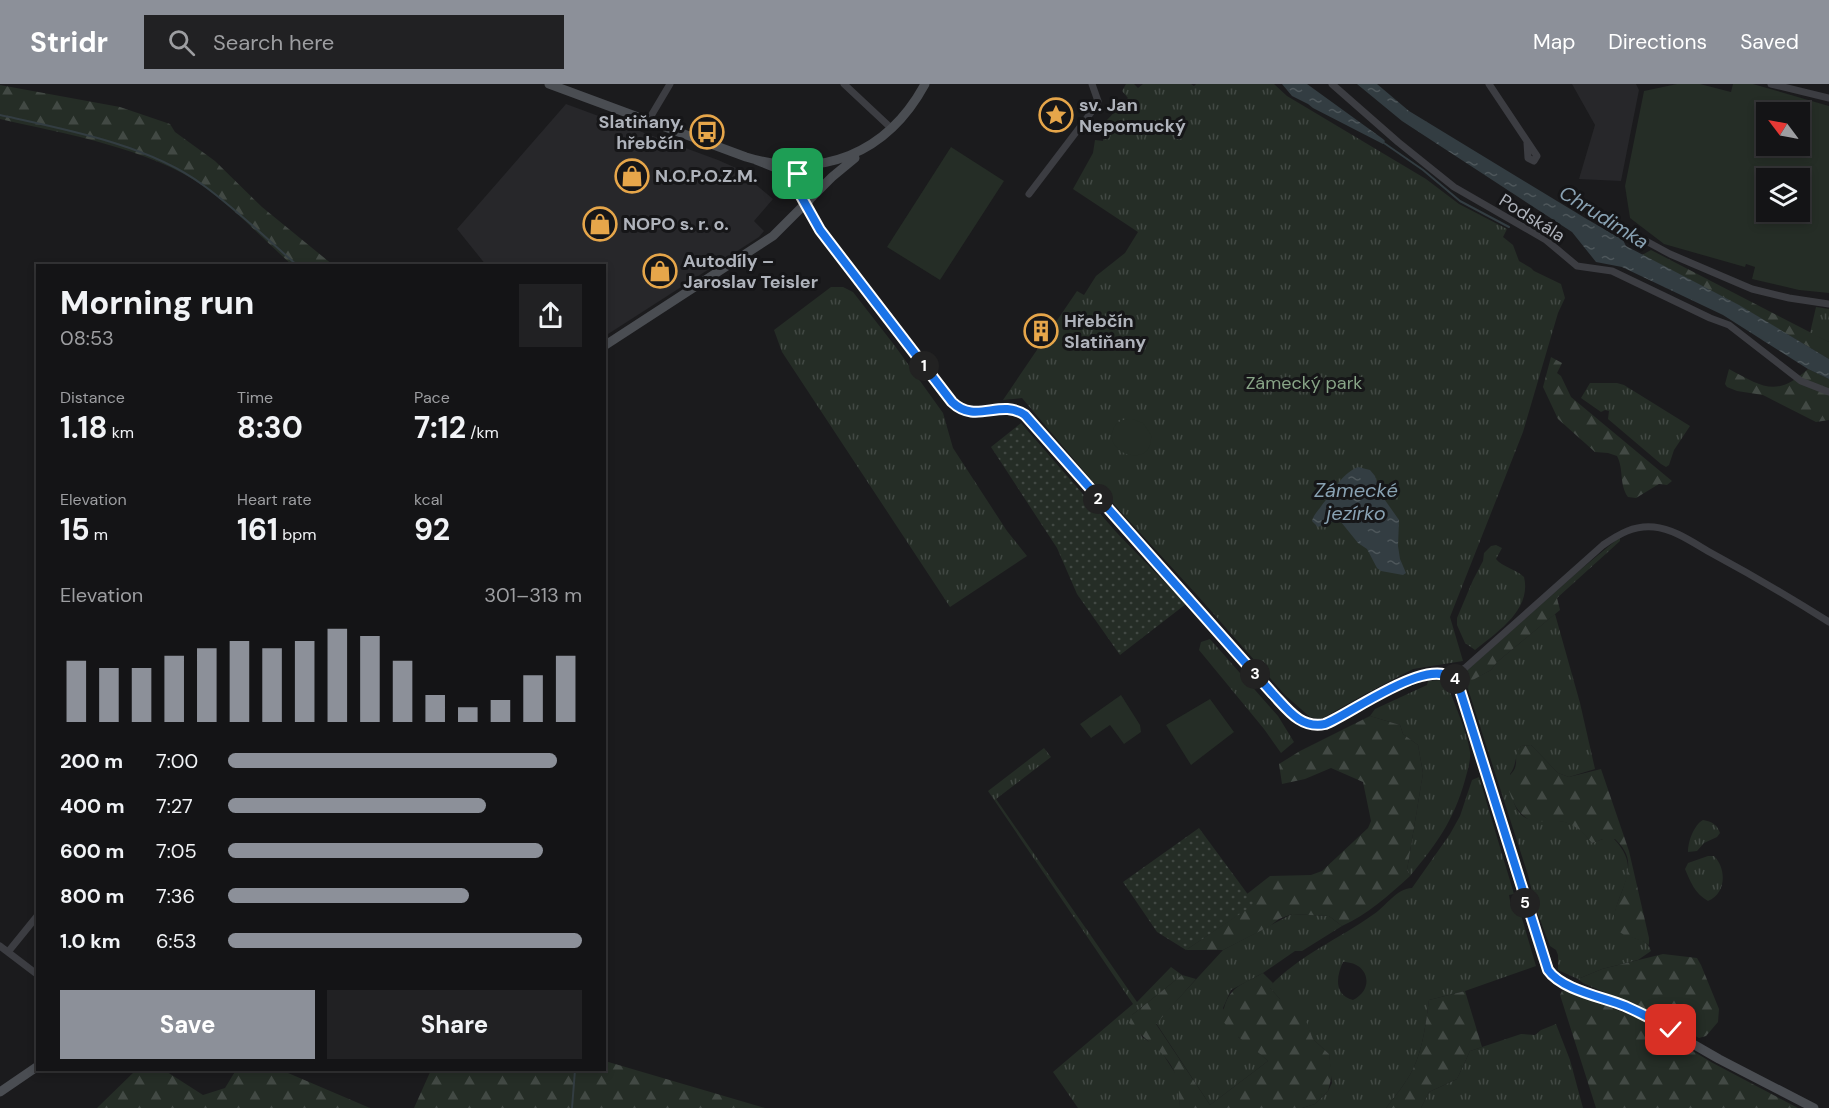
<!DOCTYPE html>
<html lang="en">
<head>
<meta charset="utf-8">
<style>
  body { margin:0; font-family:"DM Sans",sans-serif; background:#212123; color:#f1f3f6; height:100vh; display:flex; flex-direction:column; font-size:22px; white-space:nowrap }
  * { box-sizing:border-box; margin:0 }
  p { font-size:20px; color:#9d9ea1 }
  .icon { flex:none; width:33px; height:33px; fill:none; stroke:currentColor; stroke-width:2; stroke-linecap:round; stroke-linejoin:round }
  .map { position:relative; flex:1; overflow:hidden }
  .details { position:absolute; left:36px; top:180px; width:570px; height:807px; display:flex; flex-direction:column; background:#141416; border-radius:0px; box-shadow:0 3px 9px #0003,0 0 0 2px #333335 }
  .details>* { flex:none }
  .needle { width:39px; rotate:302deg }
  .buttons { position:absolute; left:1756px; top:18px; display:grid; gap:12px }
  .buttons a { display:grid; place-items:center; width:54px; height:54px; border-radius:0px; background:#141416; box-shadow:0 3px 9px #0003,0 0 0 2px #333335; font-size:30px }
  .pin { position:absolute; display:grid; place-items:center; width:51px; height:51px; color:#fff; margin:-26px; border-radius:12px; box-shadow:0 3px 9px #0006 }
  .km { position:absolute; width:30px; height:30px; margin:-15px; border-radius:50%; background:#222; color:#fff; font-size:16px; line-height:30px; text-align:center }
  .round { display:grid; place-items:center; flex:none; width:63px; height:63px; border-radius:0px; background:#212123 }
  .headline { display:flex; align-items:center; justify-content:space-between; height:102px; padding:0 24px }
  h1 { font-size:33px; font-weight:700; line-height:45px }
  .figures { display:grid; grid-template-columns:repeat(3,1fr); gap:9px; height:102px; padding:6px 24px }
  .figures div { display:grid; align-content:center }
  .figures b { font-size:30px; font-weight:700 }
  .figures small { font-size:16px; font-weight:400 }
  .figures p { font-size:16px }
  .chart { height:168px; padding:12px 24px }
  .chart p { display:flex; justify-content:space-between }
  .chart svg { width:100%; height:108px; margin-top:6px; stroke:#8c9099; stroke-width:6 }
  .primary-button { display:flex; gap:12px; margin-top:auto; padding:12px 24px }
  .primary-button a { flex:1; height:69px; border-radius:0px; background:#8c9099; color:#fff; font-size:24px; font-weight:700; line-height:69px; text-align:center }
  .primary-button a+a { background:#212123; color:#f1f3f6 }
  ul { padding:0 24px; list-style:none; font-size:20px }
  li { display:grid; grid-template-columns:96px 72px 1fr; align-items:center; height:45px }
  li i { height:15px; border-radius:8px; background:#8c9099 }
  header { display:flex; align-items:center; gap:36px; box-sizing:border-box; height:84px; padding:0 30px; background:#8c9099; color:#fff }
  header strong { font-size:28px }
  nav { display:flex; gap:33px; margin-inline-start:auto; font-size:21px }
  .search { width:420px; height:54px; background:#212123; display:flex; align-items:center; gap:15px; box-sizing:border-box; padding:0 21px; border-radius:0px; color:#9d9ea1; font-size:22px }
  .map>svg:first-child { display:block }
  .built { fill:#27272a }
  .grass { fill:url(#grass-tufts); fill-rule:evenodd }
  .forest { fill:url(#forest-firs) }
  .garden { fill:url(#garden-dots) }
  .pitch { fill:#252d26; fill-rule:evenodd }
  .water { fill:url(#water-ripples) }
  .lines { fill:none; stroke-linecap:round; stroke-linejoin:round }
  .stream { stroke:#333d42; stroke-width:2 }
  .street { stroke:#3c3d42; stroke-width:7 }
  .secondary { stroke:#4a4d52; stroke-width:9 }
  .route-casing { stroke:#fff; stroke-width:12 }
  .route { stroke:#1a73e8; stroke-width:8 }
  .labels { text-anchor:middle; stroke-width:6; stroke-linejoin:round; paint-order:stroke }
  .poi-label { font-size:18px; font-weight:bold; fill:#afb3bb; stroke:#161618; text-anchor:start }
  .street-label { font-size:18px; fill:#afb3bb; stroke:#161618 }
  .park-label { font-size:18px; fill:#88a587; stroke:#161618 }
  .water-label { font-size:20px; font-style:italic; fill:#89a2b3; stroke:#161618 }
</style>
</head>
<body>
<header>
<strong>Stridr</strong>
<div class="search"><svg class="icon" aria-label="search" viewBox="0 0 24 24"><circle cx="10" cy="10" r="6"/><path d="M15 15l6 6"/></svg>Search here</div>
<nav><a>Map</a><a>Directions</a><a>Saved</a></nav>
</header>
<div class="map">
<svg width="1829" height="1024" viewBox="0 0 1829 1024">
  <defs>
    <pattern id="grass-tufts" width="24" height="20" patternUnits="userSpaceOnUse" patternTransform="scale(1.5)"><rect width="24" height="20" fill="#252d26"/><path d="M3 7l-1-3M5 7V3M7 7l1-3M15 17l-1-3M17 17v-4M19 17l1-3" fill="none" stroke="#424944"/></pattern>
    <pattern id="forest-firs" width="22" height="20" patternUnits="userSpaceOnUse" patternTransform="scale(1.5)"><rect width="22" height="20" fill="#252d26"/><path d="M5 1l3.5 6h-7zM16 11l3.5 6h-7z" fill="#424944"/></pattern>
    <pattern id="garden-dots" width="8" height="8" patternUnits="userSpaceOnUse" patternTransform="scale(1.5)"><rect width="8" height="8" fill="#252d26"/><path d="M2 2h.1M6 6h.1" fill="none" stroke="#424944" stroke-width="1.8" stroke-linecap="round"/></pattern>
    <pattern id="water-ripples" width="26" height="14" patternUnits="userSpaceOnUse" patternTransform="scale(1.5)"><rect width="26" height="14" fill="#333d42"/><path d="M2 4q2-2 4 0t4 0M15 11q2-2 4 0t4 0" fill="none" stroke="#4e575b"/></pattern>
  </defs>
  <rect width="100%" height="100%" fill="#1b1b1d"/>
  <path class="built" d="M1572,0H1636L1639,6L1621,97L1579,95L1595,41Z
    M566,20L718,76L736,84L773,115L754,137L764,147L759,153L605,252L604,182L486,181L457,145Z"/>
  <path class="grass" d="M1126,0H1134L1138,4L1143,0H1191L1194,2L1196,0H1274L1287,12L1426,95L1459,120L1507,145L1503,153L1513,161L1519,177L1531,184L1534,187L1561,200L1565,214L1558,229L1523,348L1450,533L1463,577L1413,585L1365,610L1325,633L1320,635L1310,633L1285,611L1197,511L1088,392L1022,314L1003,316L1077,207L1084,211L1096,192L1125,169L1138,148L1073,105L1093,69L1095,56L1103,57L1106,37L1128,14L1122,7Z
    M831,203H843L853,208L895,262L943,329L953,364L1007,447L1027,472L950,523L782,268L774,246Z
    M1816,223L1829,225V258L1810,249Z
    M1590,299H1617L1624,301L1690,342L1674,366L1669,381L1666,383L1661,380L1608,335L1609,327L1605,326L1601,328L1581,314Z
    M1496,461L1502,464L1496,475C1502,483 1516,485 1524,493C1532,526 1497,548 1475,566L1465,559L1457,541V534L1473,496L1483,477L1484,469L1491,462Z
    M1555,530L1580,619L1595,685L1569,693L1558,689L1531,661L1521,662C1514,673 1517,681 1510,690C1511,699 1511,710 1514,719C1525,748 1550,730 1571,740C1580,744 1586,752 1592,759L1603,755H1614C1644,787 1617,803 1614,836C1619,841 1623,847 1628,851C1637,857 1647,854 1651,867L1638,876L1602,885L1578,895L1558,886V871L1556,866L1550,862L1536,825L1528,791L1468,605L1470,597L1491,586L1497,578Z
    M1210,555L1278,632L1294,658L1281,669L1264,645L1199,566L1201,558Z
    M1441,596L1445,597L1448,602C1455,622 1467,647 1470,668C1471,677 1467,688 1465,696C1454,736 1436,761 1410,792L1407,786L1423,689L1418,661L1403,650L1400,641L1370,632L1375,625L1427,601L1428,597Z
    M1044,664L1051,673L996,715L1137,918L1171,883L1182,891L1132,931L1142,953L1159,964L1177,992L1180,1005L1179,1024H1078L1053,988L1133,920L988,707Z
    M1479,693L1514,810L1509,811L1511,822L1518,821L1536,882L1465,907L1429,916C1426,938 1423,965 1413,985C1406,999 1396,1011 1386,1024H1302L1315,1020L1328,1007L1332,999L1329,970L1313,955L1303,932L1280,915L1269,903C1298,872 1339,855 1374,830C1386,822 1396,805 1412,804L1450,750L1460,732L1472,696ZM1343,878C1369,878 1375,905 1353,916C1334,911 1336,893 1343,878Z
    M1703,736C1712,738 1717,740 1720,749L1717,753L1704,759L1697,767L1688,768C1688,757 1694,741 1703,736Z
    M1708,772H1714C1727,785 1726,810 1708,817C1695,810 1690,797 1685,785L1688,779Z
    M1292,830L1329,832L1342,842L1302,867H1295L1263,889L1231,906L1223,924L1239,954L1246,957L1268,977L1210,1021L1156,939L1223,866Z
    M1556,940L1570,976L1583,1024H1421L1429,1008L1457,995L1470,967L1521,950L1535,951L1541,946Z"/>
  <path class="forest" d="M0,1L120,23L170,40L175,48L215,77L262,123L333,181H292C263,155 235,125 203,102C152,65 62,49 0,35Z
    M1651,166L1829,258V275L1738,221L1642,171Z
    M1551,273L1562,279L1557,289L1561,292L1571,313L1672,397L1667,401L1659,400L1636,414L1628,413C1619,401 1624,385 1617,372L1608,369L1595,368L1558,335L1543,303Z
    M1729,285C1763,303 1776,314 1808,285L1829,295V336L1816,338L1763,311L1737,307L1727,303L1725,300Z
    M1620,453V457L1557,514L1560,526L1497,578L1491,586L1471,597L1468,605L1464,596L1465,588L1580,486Z
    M1370,632L1400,641L1403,650L1418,661L1423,689L1407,786L1410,792C1388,812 1368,830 1342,842L1329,832L1292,830L1279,835L1270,842L1223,866H1186L1254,820L1247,810L1270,792L1311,791L1322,787L1368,744L1371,737L1363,698L1331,684L1305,695L1282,700L1279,680L1300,667Z
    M1531,661L1558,689L1569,693L1601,685L1629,767L1649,854V861C1639,853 1622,854 1616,844C1605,827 1640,790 1624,766C1622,762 1618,758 1615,755H1603L1592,759C1581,746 1571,736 1553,737C1547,737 1540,738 1534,737C1519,735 1507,710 1508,696C1509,690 1513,689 1515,684C1518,674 1513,674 1521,662Z
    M1663,870L1697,874L1701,881L1719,925L1718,938L1706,952L1699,954L1644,925L1583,899L1578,895L1602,885Z
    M1263,889L1273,899L1270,904L1280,915L1287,916L1304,932L1313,955L1329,970L1332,991L1328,1007L1315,1020L1302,1024H1179C1182,975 1159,970 1129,939L1132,931L1182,891L1196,895L1156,940L1210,1021L1268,977C1253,962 1234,953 1222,936C1226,904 1237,903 1263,889Z
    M1567,906L1640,935L1711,978L1798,1024H1596L1560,911L1562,907Z
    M1465,907L1482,963L1470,967L1457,995L1429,1008L1421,1024H1386C1396,1011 1406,999 1413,985C1423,965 1426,938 1429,916Z
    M605,977L765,1024H414L431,986H604Z
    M136,986H164L203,1011L225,1004L236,986H281L370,1024H97Z"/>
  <path class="garden" d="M1021,339L1117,449L1186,520L1120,571L1077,510L1057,464L991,363Z
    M1199,744L1255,820L1186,866L1157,848L1123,798Z"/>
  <path class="pitch" d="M1677,0H1700L1731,8L1733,0H1753L1829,22V209L1799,206L1752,195L1755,183L1746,180L1745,183L1664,160L1630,134L1625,102L1644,7ZM1767,28H1800V62H1767ZM1767,94H1800V128H1767Z
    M951,63L1004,97L940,196L887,163Z
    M1132,335L1143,339L1151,351C1154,388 1098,368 1115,342C1119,336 1125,335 1132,335Z
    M1121,611L1140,641L1141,648L1124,660L1110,641L1091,654L1080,640Z
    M1210,615L1234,648L1191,681L1166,641Z"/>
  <path class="water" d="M1282,0H1307L1383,55L1385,57L1383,60L1313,24L1308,20L1292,12Z
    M1357,0H1377L1409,27L1585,134L1623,156L1626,162L1739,221L1829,275V295L1808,285L1723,231L1622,183L1596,178L1572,148L1402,37Z
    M1358,383L1370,386L1375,392L1380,409L1399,436L1398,462L1400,475L1406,489L1403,491L1381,487L1377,484L1367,465L1358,459L1341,438H1330L1318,443L1312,437C1314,430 1318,427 1322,421C1334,407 1340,391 1358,383Z"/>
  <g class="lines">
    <path class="stream" d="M0,31C64,45 150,61 203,101C236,125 267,155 298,182
      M1384,59L1423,86L1460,117L1509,143
      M572,1024L575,986"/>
    <path class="street" d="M844,0L891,44
      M1332,0L1398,58L1454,103L1546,156L1577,182L1612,187L1710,234L1729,241L1801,297L1829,308
      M1489,0L1537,72L1534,77L1528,74L1527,59
      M1771,0L1829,14
      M648,37L670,0
      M1029,110L1096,22L1098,17L1092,0
      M1646,157L1670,170L1752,205L1789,214L1829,220
      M1453,592L1465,584L1603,461C1619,450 1634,441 1654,443C1675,445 1695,460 1713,470C1752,491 1791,514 1829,538
      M0,862L38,891
      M8,868L38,831"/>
    <path class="secondary" d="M549,0L746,73C821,96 887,70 925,0
      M756,76L776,84L791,97L821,146L952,318C979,342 999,313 1025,331L1273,610C1288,626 1301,645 1325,640C1352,630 1440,561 1459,603L1542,873L1551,890L1559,897L1634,926L1719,975L1814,1024
      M803,81L810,97L809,117
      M604,262L773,152L832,93L855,74
      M0,1008L38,982"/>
  </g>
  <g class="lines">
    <g class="route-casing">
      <path id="route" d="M798,90L795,97L797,105L820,146L952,318C976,341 1000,314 1025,331L1273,610C1288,626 1301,645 1325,640C1352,630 1441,561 1459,603L1548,886C1562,906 1603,913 1625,922C1641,929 1656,937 1671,946"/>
    </g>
    <use href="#route" class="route"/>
  </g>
  <defs>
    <g id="sight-ring" transform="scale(1.725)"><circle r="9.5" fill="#161618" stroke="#e6a64a" stroke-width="1.5"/><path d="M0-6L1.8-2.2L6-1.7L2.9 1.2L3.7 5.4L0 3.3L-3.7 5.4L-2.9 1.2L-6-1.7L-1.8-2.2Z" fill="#e6a64a"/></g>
    <g id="bus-ring" transform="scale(1.725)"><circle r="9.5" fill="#161618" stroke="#e6a64a" stroke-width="1.5"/><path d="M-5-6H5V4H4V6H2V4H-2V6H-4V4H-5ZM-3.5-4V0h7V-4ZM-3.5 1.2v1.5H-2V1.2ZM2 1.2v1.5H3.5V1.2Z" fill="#e6a64a"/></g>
    <g id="shop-ring" transform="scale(1.725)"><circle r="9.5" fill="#161618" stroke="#e6a64a" stroke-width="1.5"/><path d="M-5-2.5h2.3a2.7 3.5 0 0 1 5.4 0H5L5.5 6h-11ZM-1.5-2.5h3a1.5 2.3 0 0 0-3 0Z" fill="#e6a64a"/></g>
    <g id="building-ring" transform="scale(1.725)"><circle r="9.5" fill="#161618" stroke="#e6a64a" stroke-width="1.5"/><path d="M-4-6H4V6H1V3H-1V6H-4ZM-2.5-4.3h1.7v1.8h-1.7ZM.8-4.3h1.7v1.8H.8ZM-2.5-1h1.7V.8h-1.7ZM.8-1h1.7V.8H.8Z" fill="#e6a64a"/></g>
  </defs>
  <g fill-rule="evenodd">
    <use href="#sight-ring" x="1056" y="31"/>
    <use href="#bus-ring" x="707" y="48"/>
    <use href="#shop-ring" x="632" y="92"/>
    <use href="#shop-ring" x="600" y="140"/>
    <use href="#shop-ring" x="660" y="187"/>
    <use href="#building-ring" x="1041" y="247"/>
  </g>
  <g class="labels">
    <g class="poi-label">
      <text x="1079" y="27">sv. Jan<tspan x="1079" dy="21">Nepomucký</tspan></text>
      <text x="684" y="44" text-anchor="end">Slatiňany,<tspan x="684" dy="21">hřebčín</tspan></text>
      <text x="655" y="98">N.O.P.O.Z.M.</text>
      <text x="623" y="146">NOPO s. r. o.</text>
      <text x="683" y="183">Autodíly –<tspan x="683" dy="21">Jaroslav Teisler</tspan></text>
      <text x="1064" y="243">Hřebčín<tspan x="1064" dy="21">Slatiňany</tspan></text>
    </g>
    <g class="street-label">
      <text transform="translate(1532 134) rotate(32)" y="6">Podskála</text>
    </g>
    <g class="park-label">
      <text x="1304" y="305">Zámecký park</text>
    </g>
    <g class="water-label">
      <text transform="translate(1604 133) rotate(32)" y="7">Chrudimka</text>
      <text x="1356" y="413">Zámecké<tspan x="1356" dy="23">jezírko</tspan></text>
    </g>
  </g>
</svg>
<div class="buttons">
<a><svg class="needle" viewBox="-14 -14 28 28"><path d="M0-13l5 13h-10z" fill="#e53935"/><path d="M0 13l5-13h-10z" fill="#9d9ea1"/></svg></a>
<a><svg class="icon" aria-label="layers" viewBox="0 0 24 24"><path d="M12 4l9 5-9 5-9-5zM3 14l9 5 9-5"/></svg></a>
</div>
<div class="pin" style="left:798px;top:90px;background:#1e9e55"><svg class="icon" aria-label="arrive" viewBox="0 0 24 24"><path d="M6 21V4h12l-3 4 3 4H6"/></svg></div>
<div class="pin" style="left:1671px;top:946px;background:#d93025"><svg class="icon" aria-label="check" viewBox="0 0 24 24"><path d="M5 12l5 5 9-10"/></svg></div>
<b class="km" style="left:924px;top:282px">1</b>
<b class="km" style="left:1098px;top:415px">2</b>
<b class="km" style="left:1255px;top:590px">3</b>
<b class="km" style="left:1455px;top:595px">4</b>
<b class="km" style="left:1525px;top:819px">5</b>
<section class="details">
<div class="headline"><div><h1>Morning run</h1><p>08:53</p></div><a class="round"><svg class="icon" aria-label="share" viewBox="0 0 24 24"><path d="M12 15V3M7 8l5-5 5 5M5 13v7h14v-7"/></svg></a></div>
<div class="figures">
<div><p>Distance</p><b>1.18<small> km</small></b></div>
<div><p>Time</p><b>8:30</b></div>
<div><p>Pace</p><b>7:12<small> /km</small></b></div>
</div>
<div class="figures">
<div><p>Elevation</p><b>15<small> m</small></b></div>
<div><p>Heart rate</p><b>161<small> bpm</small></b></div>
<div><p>kcal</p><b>92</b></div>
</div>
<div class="chart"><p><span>Elevation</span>301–313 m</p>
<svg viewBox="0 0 160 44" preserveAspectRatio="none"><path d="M5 44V19M15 44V22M25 44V22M35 44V17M45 44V14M55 44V11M65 44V14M75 44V11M85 44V6M95 44V9M105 44V19M115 44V33M125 44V38M135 44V35M145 44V25M155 44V17"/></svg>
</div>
<ul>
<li><b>200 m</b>7:00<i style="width:93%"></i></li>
<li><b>400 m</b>7:27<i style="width:73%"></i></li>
<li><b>600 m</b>7:05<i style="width:89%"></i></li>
<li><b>800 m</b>7:36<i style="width:68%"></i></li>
<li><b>1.0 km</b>6:53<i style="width:100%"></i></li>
</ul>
<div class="primary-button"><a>Save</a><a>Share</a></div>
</section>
</div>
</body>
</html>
